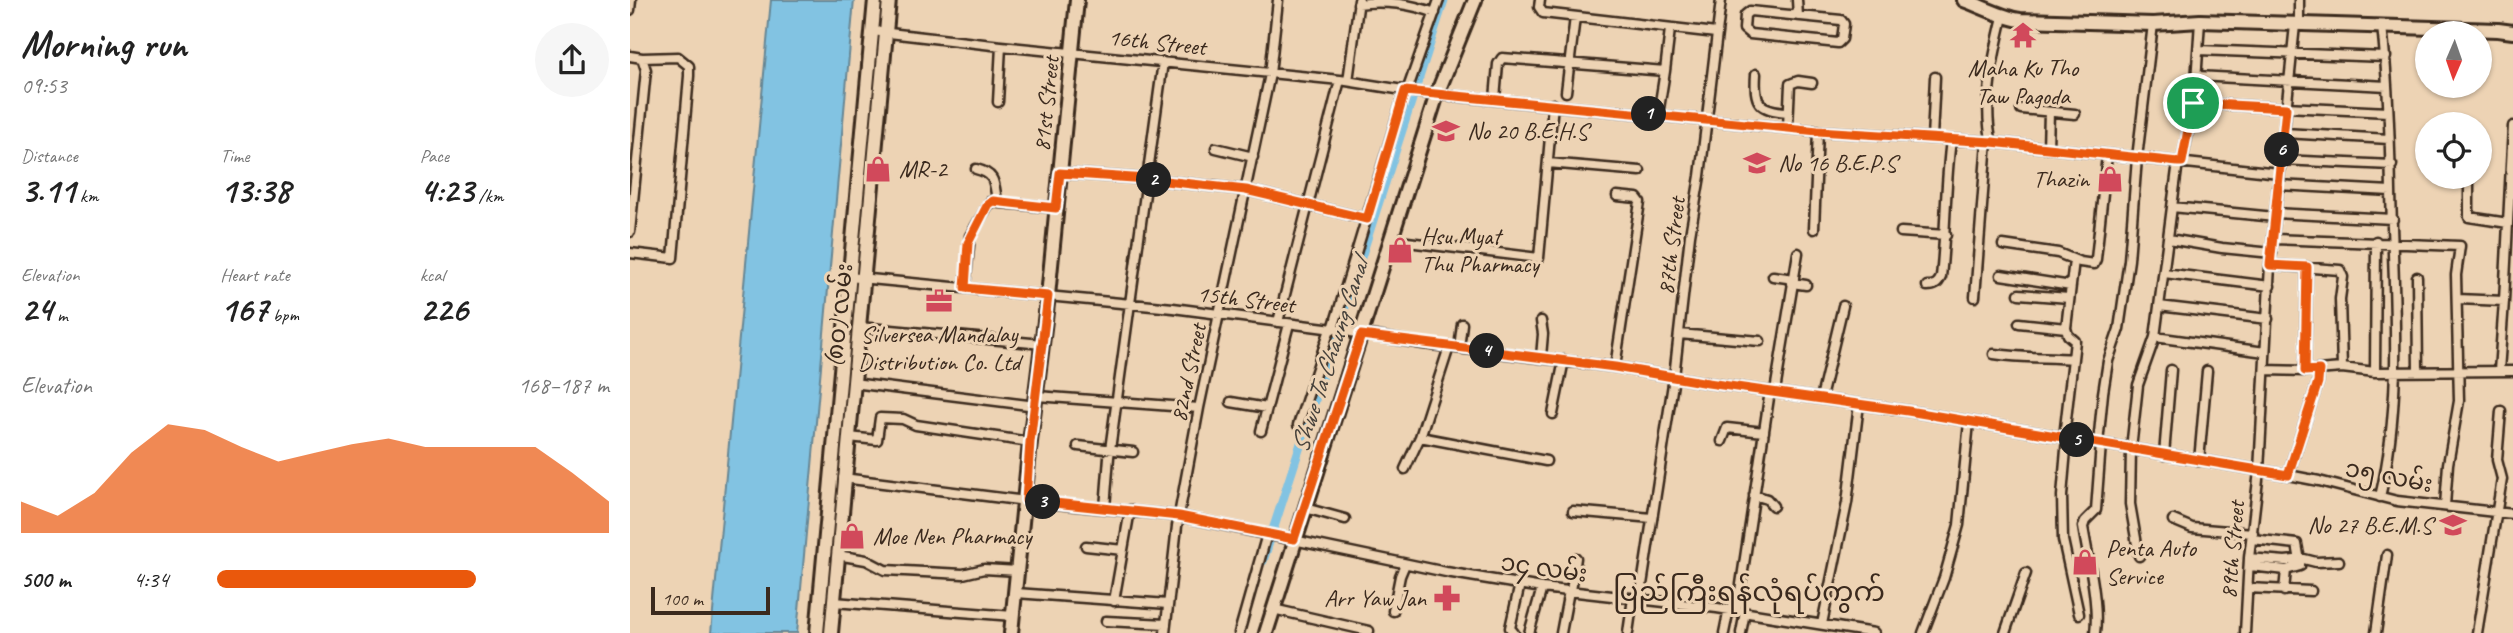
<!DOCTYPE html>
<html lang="en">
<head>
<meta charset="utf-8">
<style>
  body { margin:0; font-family:Caveat,"Noto Sans Myanmar",sans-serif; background:#f6f6f6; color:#222; height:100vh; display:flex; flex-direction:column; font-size:26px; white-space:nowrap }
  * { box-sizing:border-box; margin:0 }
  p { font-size:23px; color:#767676 }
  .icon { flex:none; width:38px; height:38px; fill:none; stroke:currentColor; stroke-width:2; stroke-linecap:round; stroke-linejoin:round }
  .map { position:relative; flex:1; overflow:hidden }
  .panel { display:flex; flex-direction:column; background:#fff; width:630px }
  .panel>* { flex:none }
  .needle { width:46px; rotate:182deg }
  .fabs { position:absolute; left:1785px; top:21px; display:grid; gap:14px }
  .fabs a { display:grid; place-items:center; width:77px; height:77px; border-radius:50%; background:#fff; box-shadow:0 2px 5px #0004; font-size:35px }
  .scale { position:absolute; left:21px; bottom:18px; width:119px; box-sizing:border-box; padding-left:7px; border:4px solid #3b2a1e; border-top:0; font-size:19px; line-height:24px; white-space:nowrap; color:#3b2a1e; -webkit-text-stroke:5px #edd3b4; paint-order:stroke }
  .pin { position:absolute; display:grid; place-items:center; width:60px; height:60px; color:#fff; margin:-30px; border:4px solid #fff; border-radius:50%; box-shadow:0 2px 7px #0007 }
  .km { position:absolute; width:35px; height:35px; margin:-18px; border-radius:50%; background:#222; color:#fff; font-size:19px; line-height:35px; text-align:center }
  .round { display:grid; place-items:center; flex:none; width:74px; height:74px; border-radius:37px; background:#f6f6f6 }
  .head { display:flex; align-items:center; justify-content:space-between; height:119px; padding:0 21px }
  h1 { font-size:38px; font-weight:800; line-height:52px }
  .figures { display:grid; grid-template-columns:repeat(3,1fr); gap:10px; height:119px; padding:7px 21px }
  .figures div { display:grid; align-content:center }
  .figures b { font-size:35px; font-weight:800 }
  .figures small { font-size:19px; font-weight:400 }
  .figures p { font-size:19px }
  .chart { height:196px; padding:14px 21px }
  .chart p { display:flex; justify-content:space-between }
  .chart svg { width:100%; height:126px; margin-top:7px; fill:#ea580c; opacity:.7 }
  ul { padding:0 21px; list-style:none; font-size:23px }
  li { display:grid; grid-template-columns:112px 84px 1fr; align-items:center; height:52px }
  li i { height:18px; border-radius:9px; background:#ea580c }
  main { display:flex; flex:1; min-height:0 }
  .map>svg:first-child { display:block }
  .water { fill:#82c3e2; stroke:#668694; stroke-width:2 }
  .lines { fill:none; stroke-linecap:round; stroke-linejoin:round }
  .canal { stroke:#82c3e2; stroke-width:9 }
  .street-casing { stroke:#3b2a1e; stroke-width:13 }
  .secondary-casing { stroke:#3b2a1e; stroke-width:18 }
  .primary-casing { stroke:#3b2a1e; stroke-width:18 }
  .street { stroke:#edd3b4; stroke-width:8 }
  .secondary { stroke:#edd3b4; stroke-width:12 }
  .primary { stroke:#edd3b4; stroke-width:12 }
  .route-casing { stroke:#fff; stroke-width:14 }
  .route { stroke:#ea580c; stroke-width:9 }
  .labels { text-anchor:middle; stroke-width:6; stroke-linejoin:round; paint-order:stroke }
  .street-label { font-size:24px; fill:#3b2a1e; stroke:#edd3b4 }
  .poi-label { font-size:24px; fill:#3b2a1e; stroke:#edd3b4; text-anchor:start }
  .water-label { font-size:26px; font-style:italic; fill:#46413b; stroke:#edd3b4 }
  .quarter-label { font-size:28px; fill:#3b2a1e; stroke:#edd3b4 }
</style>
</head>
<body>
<main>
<section class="panel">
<div class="head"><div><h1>Morning run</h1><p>09:53</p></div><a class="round"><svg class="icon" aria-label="share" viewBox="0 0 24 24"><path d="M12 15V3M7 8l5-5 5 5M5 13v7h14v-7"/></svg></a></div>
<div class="figures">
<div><p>Distance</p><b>3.11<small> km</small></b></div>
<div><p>Time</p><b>13:38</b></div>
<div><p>Pace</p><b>4:23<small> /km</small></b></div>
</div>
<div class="figures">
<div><p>Elevation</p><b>24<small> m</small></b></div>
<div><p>Heart rate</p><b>167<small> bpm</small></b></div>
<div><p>kcal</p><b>226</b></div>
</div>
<div class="chart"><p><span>Elevation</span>168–187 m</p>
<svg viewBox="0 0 160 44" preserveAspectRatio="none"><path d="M0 44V33L10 38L20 30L30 16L40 6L50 8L60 14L70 19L80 16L90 13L100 11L110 14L120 14L130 14L140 14L150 23L160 33V44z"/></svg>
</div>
<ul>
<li><b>500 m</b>4:34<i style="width:66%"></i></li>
</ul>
</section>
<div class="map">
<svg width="1883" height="633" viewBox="0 0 1883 633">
  <rect width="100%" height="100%" fill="#edd3b4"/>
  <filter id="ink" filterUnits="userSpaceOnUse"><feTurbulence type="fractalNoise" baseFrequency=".0143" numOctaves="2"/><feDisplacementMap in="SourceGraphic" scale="14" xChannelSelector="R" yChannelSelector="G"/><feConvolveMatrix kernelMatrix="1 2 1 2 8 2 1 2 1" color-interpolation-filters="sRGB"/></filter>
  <g filter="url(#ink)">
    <path class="water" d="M141,0H224L167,633H81Z"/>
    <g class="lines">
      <path class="canal" d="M633,561L814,0"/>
      <g class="street-casing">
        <path id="street" d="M910,0L909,7L913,13L1086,33
          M1167,0L1168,16
          M728,4C753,0 782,4 805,13
          M0,10L1,0
          M1120,11L1211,20L1214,24L1212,39L1208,43L1120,34L1114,29L1115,15Z
          M1669,25V0
          M242,31L371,46L710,80L792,93L1188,131L1362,142L1649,173
          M1568,50L1756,57
          M0,56L12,58L16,70L0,232
          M1126,74C1124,103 1128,110 1158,112
          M1567,76L1757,86
          M718,81L729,0
          M777,91L809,0
          M936,92L945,17
          M865,99L868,64L872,58L1035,71L1040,29
          M368,102L371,46
          M1563,103L1656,108
          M1656,107L1758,112
          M1391,109L1445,114
          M1028,115L1035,71
          M1158,127L1160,84L1168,81L1182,83
          M1654,133L1759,139
          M1302,138L1305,77
          M1362,142C1352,106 1364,53 1373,17
          M586,148L623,157
          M1418,148L1419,112
          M1651,160L1762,165
          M1552,162L1565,97L1570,21
          M918,163L1010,171
          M346,169C366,174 364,183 367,201
          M430,173L517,179L616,190L737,219
          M1839,177V217L1878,223
          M1648,185L1761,191
          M1542,207L1548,162
          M1645,213L1763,219
          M1184,229L1188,131
          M1271,232L1316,235
          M1539,239L1592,248L1642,253
          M1643,239L1830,246L1826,275L1829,401L1818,464L1815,506
          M761,240L909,258L923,104
          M1373,245L1428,253L1450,262L1464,264L1466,259L1477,155
          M0,253L43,258L59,76V66L48,57L12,58
          M1640,265L1710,270L1713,277L1710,299L1712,368
          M1534,273L1640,286
          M1371,275L1441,286
          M1143,276L1164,279
          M219,277L543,308L703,329L793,344L985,367L1078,383L1278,411L1658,475L1689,481L1767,501L1883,514
          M1787,277L1788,371
          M1162,283L1176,285
          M1297,286C1305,286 1308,284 1311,277C1316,231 1315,185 1321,140
          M335,288L340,236L360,202L426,208
          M1389,294L1439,298
          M1345,297L1357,141
          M1828,299L1874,301L1869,371
          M1874,301L1883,126
          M1529,306L1638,319
          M648,322L710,80
          M1389,323L1436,328
          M229,327L412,344
          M703,329L775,91
          M1049,334L1130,341
          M1525,337L1635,352
          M829,348L832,324
          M1364,354C1391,358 1416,357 1443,359
          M911,357L913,334L911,321
          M985,367L1010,202L1007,198L987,196
          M1635,370L1675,371L1712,368L1745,372L1883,371
          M1675,371L1677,267
          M1745,372L1746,241
          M223,383L406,406
          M1145,391L1168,253
          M407,396L569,408
          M1191,398L1213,306
          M601,402L637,408
          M923,414L934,360
          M668,425L700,329
          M631,431L659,324
          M219,437L247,440L250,418L273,419L286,425L400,442
          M790,437L916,461
          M1434,437L1445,341L1438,335L1436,328L1444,260
          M1437,438L1432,496L1433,540L1449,614
          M1092,441L1097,428L1134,432
          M1468,444L1473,393L1478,361L1489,329L1499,260L1507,158L1523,24
          M448,446L503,452
          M1534,455L1541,370
          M1569,461L1577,371
          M775,469L790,437L819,347
          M1658,475L1688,382L1689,370
          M213,478L396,501L549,516L816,572L912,588L1087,608L1244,633
          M1124,495L1137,499L1143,506
          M1750,497C1774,396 1763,293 1761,190C1760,136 1758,80 1752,26
          M475,508L479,457L533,62
          M675,508L715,519
          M943,511L1022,518
          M1543,520L1562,528L1623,533
          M1622,539L1667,544L1670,561
          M456,546L493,550
          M207,555L236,560L255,570L333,574L354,569L388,571
          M1509,556L1500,504L1501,449L1508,385L1525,337L1542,207L1645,217
          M1619,558L1655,561L1674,559L1686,562L1709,561
          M1620,566L1656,570L1670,566V561
          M1618,588L1681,591
          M941,591L946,558
          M1654,591L1656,570
          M386,593L538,604
          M1010,598L1044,377L1060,235L1070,176L1091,0
          M484,601L500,510
          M204,602L383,616
          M643,609L739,631
          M763,611L770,576L775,564
          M1107,611L1140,391
          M476,621L536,624
          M1192,624L1217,503L1229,404
          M535,633L547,526L569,408L640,74L648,0
          M609,633L637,534
          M884,633L880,628L890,584
          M899,633L912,588
          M931,633L939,591
          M998,633L1003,598
          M1094,633L1099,609
          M1111,633L1115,612
          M1293,633L1314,578L1329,525L1339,422
          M1375,633L1396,573
          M1465,633C1469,603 1458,558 1453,527L1455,521L1466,510L1471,444
          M1615,633L1619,558L1629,471L1640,265L1665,25
          M1746,633L1757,555
          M1847,633L1872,479L1867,460L1871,411"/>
      </g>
      <g class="secondary-casing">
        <path id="secondary" d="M1334,0C1353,7 1371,17 1390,20L1523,24L1570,21L1868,30L1883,32
          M381,633L400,442L418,296L447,0
          M636,633L807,94L845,0"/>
      </g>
      <g class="primary-casing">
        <path id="primary" d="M187,633L245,0
          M201,633L259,0"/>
      </g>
      <use href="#street" class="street"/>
      <use href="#secondary" class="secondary"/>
      <use href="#primary" class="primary"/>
    </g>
  </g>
  <g class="lines" filter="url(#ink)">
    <g class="route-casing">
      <path id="route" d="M775,91L1188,131L1362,142L1548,162H1552L1563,103L1656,108L1640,265L1677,267L1675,371L1689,370L1688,382L1658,475L1278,411L1078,383L985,367L731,335L664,539L549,516L396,500L400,442L418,296L335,288L338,243L358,204L363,201L426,208L430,173L517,179L616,190L737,219Z"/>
    </g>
    <use href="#route" class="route"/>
  </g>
  <defs>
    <g id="temple-bare" transform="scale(2.1)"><path d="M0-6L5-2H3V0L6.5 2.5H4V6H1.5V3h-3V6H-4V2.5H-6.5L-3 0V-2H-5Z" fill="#d1495b" stroke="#edd3b4" stroke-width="2.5" paint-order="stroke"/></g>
    <g id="school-bare" transform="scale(2.1)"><path d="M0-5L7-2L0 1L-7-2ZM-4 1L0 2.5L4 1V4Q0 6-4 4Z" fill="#d1495b" stroke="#edd3b4" stroke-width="2.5" paint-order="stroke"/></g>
    <g id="shop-bare" transform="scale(2.1)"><path d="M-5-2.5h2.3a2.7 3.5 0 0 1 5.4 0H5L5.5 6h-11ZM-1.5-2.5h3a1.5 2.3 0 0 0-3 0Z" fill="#d1495b" stroke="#edd3b4" stroke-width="2.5" paint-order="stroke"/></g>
    <g id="office-bare" transform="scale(2.1)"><path d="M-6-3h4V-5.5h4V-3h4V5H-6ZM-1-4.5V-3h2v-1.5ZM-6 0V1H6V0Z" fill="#d1495b" stroke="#edd3b4" stroke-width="2.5" paint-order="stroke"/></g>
    <g id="pharmacy-bare" transform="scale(2.1)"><path d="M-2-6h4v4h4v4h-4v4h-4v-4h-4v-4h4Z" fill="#d1495b" stroke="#edd3b4" stroke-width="2.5" paint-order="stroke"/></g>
  </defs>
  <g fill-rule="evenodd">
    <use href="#temple-bare" x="1393" y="35"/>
    <use href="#school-bare" x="816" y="131"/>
    <use href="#school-bare" x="1127" y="163"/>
    <use href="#shop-bare" x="248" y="169"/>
    <use href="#shop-bare" x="1480" y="179"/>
    <use href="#shop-bare" x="770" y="250"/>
    <use href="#office-bare" x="309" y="301"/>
    <use href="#school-bare" x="1823" y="525"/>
    <use href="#shop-bare" x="222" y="536"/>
    <use href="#shop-bare" x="1455" y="562"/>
    <use href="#pharmacy-bare" x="817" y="598"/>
  </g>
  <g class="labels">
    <g class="street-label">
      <text transform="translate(527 42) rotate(6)" y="8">16th Street</text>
      <text transform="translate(416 104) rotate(-84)" y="8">81st Street</text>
      <text transform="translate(1041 246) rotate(-83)" y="8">87th Street</text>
      <text transform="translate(616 299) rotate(7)" y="8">15th Street</text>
      <text transform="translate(209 315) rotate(-84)" y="8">(၈၀) လမ်း</text>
      <text transform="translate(558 373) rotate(-78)" y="8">82nd Street</text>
      <text transform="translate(1759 476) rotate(11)" y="8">၁၅ လမ်း</text>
      <text transform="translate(1602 550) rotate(-85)" y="8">89th Street</text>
      <text transform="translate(914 568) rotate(8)" y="8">၁၄ လမ်း</text>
    </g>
    <g class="poi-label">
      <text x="1393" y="76" text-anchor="middle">Maha Ku Tho<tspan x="1393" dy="28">Taw Pagoda</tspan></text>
      <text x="837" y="139">No 20 B.E.H.S</text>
      <text x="1148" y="171">No 16 B.E.P.S</text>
      <text x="269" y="177">MR-2</text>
      <text x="1459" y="187" text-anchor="end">Thazin</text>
      <text x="791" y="244">Hsu Myat<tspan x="791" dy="28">Thu Pharmacy</tspan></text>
      <text x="309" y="342" text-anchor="middle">Silversea Mandalay<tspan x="309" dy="28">Distribution Co. Ltd</tspan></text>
      <text x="1802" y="533" text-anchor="end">No 27 B.E.M.S</text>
      <text x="243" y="544">Moe Nen Pharmacy</text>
      <text x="1476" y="556">Penta Auto<tspan x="1476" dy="28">Service</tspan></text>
      <text x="796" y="606" text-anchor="end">Arr Yaw Jan</text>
    </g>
    <g class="water-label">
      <text transform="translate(699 356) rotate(-72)" y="9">Shwe Ta Chaung Canal</text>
    </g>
    <g class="quarter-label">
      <text x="1119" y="601">ပြည်ကြီးရန်လုံရပ်ကွက်</text>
    </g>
  </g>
</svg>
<div class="fabs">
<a><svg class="needle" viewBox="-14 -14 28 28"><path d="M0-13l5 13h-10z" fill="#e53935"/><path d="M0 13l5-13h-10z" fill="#767676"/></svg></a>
<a><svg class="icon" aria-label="locate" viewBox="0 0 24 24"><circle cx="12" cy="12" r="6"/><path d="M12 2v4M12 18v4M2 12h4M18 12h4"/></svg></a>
</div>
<div class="scale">100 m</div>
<div class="pin" style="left:1563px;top:103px;background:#1e9e55"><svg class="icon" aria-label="arrive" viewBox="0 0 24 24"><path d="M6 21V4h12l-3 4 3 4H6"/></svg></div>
<b class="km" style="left:1019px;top:114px">1</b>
<b class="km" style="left:524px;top:180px">2</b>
<b class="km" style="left:413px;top:502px">3</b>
<b class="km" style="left:857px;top:351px">4</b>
<b class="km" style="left:1447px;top:440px">5</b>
<b class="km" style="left:1652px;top:150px">6</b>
</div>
</main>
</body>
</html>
